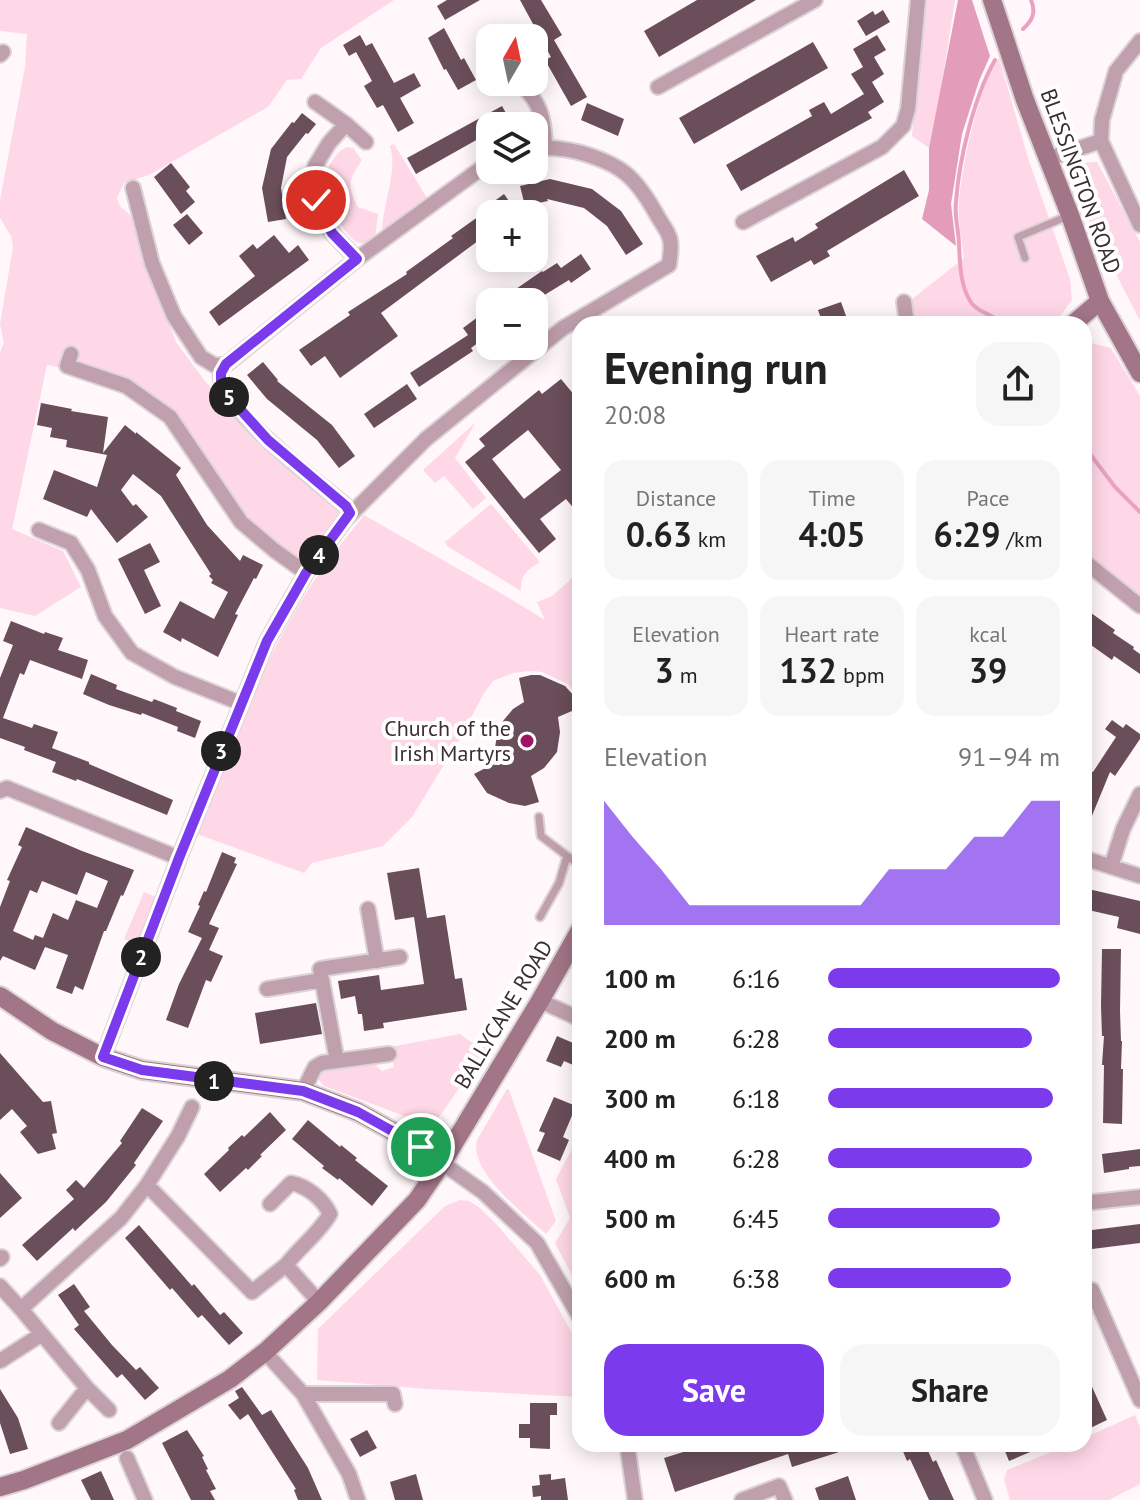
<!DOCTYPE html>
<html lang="en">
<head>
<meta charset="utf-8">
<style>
  body { margin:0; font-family:"PT Sans",sans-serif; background:#f6f6f6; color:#222; height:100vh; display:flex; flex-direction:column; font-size:30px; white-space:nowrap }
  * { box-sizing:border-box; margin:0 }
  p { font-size:26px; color:#767676 }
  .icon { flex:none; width:44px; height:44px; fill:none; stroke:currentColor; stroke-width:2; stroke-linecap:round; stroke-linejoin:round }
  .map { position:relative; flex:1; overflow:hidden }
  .details { position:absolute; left:572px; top:316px; width:520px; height:1136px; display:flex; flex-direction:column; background:#fff; border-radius:24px; box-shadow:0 4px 20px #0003 }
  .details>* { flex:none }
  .needle { width:52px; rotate:9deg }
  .buttons { position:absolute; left:476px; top:24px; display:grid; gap:16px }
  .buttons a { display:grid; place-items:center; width:72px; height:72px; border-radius:16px; background:#fff; box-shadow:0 4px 20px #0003; font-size:40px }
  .pin { position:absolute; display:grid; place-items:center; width:68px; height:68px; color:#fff; margin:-34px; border:4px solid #fff; border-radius:50%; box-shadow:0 2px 8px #0007 }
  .km { position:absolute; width:40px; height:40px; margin:-20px; border-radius:50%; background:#222; color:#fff; font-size:22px; line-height:40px; text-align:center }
  .round { display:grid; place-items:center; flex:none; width:84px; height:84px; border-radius:24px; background:#f6f6f6 }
  .headline { display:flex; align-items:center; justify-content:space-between; height:136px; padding:0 32px }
  h1 { font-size:44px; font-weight:800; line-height:60px }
  .figures { display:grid; grid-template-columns:repeat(3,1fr); gap:12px; height:136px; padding:8px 32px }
  .figures div { display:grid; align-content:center; border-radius:20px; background:#f6f6f6; text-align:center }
  .figures b { font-size:34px; font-weight:800 }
  .figures small { font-size:22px; font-weight:400 }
  .figures p { font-size:22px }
  .chart { height:224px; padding:16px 32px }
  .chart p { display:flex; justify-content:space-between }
  .chart svg { width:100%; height:144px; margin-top:8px; fill:#7c3aed; opacity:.7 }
  .button { display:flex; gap:16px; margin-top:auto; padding:16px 32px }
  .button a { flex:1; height:92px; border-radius:24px; background:#7c3aed; color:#fff; font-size:32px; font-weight:800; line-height:92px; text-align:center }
  .button a+a { background:#f6f6f6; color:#222 }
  ul { padding:0 32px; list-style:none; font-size:26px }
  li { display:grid; grid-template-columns:128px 96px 1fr; align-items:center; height:60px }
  li i { height:20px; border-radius:10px; background:#7c3aed }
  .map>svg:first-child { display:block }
  .green { fill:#ffd8e7 }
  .forest { fill:#e39dba }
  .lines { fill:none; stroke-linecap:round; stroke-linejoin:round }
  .stream { stroke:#e9a3c1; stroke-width:4 }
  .building { fill:#6a4e5a; fill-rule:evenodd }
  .lane-casing { stroke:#dcd3d6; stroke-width:11 }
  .street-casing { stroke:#dcd3d6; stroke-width:18 }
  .secondary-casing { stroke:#dcd3d6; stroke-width:22 }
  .lane { stroke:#c0a0ad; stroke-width:7 }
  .street { stroke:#c0a0ad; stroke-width:14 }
  .secondary { stroke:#a27587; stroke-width:18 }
  .route-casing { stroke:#fff; stroke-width:16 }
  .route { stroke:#7c3aed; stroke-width:10 }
  .poi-dot { fill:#9d1563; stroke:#fff; stroke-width:3 }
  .labels { text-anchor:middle; stroke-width:8; stroke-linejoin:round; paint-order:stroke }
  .street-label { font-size:22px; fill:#3b2e33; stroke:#fff }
  .poi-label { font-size:22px; fill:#3b2e33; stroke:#fff; text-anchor:end }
</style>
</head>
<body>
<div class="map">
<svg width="1140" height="1500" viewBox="0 0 1140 1500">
  <rect width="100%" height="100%" fill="#fff7fa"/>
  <path class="green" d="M0,0H394L321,48L301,79L287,80L268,107L149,175L124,183L117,198L120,206L130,215L135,226L145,261L176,342L205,381L262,445L341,512L303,563L246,518L173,412L129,381L47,365L12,529L63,551L81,587L35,616L0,608V352L4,343L0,324L13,247L11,236L0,218V200L25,67L27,34L0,31Z
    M924,0H955L939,101L929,148L912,136Z
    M999,58L1028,158L1070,279L1072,300L1061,315L1049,324H910L907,303L964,258C962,240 957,220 959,202C962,167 979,84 999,58Z
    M394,144L427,198L382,233C382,204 398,174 390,146Z
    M347,147L353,148L362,160C349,179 346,186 358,207L378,214L375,239L365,244C361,243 357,243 354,240C340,230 325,194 327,177C327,165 336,152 347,147Z
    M1097,162L1140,242V321L1065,174L1073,163Z
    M1091,343L1111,348L1140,396V601L1084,557V346Z
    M476,422L455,458L486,498L473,509L444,476L435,483L423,470Z
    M491,504L540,562C527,570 520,575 521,591L447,546L445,542Z
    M364,515L504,595L545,620L537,602L552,596L580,571V702L578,696L568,684L542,672L530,671L513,673L493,681L484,693L461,737L412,817L383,846L312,863L304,873L194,833C230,747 263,658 315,579C330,557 348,536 364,515Z
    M144,892L156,897L137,944L124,939Z
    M460,1034L471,1042L488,1046L440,1116C429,1122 422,1121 410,1118L324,1086L318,1079L320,1073L327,1068L372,1062L382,1071L394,1067L390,1047Z
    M507,1089L509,1090L556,1221L546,1234C524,1214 469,1172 477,1140Z
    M580,1134V1290L555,1243L570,1218L556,1179Z
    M460,1200L469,1201L480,1208L499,1227L540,1275L573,1335L580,1354V1397L427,1389L317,1380L318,1329L445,1206Z
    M1135,1415L1140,1427V1484L1109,1500H1010L1004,1479L1007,1470L1071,1444H1084V1438Z"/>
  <path class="forest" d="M958,0H972L990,56L979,81L962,134L951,204L956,246L922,219L929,190V148Z"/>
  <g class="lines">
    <path class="stream" d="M1023,29C1033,20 1036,12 1031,0
      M995,60C974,97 959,159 956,202C954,216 959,231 959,245C960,262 960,283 969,299C975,312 993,314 1003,324
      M1084,446L1115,487L1140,512"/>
  </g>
  <path class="building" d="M447,0H480L445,20L437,6Z
    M520,0H541L562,35L554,40L587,97L571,106L545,60L551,57Z
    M697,0H756L659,57L644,31Z
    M883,10L890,22L866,36L857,21L873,11L875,15Z
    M444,28L461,60L464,58L476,80L458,90L446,69L444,70L428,38Z
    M360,35L366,46L372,43L394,83L414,73L421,86L400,98L414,123L398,132L383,105L377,108L364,86L372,81L356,52L349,56L343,45Z
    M877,35L886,50L874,57L884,74L872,82L884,102L868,112L872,118L741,191L726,165L812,116L809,110L824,102L831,114L864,94L851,74L863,67L853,49Z
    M813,42L828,68L694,144L679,118Z
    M587,103L624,119L618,136L581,120Z
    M502,106L511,122L503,126H483L487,134L416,174L407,158Z
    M302,113L316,124L308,134L306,133L287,157L281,188L286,219L268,222L262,188L271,149L292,122L294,123Z
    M171,163L190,187L186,191L195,202L181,214L154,177Z
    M904,170L919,196L827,251L830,256L814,265L811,260L771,282L756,256L793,237L795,242L818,228L815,224Z
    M550,179L592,189L621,211L643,244L626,255L607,226L584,208L547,199L548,201L525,206L520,186Z
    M504,194L518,214H490V232L381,313L398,336L340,378L325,356L311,366L299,350L350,315L348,312L407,274L406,272L453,238L451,236L482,214H477Z
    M187,214L203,233L189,245L173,225Z
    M274,235L289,253L298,245L309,260L219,326L209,312L255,276L239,256L253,244L257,249Z
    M581,254L591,269L571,283L569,280L533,302H497L542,271L543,272L557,263L561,268Z
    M841,302L849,324H823L818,310Z
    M490,308V334L471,348L473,351L419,387L410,373L468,335L463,328Z
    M263,362L278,380L277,381L332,425L355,456L339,468L317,440L267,399L247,375Z
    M561,379L580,402V516L566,499L540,519L556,539L539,553L465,462L485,446L479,439L539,390L542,394ZM528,430L561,470L524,499L492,459Z
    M407,384L417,399L374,428L364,414Z
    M41,403L72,409L71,411L108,417L103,453L125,425L136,434V432L181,468L176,475L194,504L207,525L240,561L243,555L263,565L256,579L254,578L235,614L238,615L218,657L182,638L181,642L163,632L180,601L214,619L228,592L211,583L213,580L209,576L211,574L161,496L133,474L121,490L133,506L136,504L148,517L117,543L91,509L87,517L43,499L54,470L97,487L107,455L66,447L67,440L50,437L52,428L37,425Z
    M150,543L160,562L144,570L161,606L145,614L118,559Z
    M1084,608L1115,630L1113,633L1134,647L1133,649L1140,654V674L1114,656L1112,660L1084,640Z
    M11,621L44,634L45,632L63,638L58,650L88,660L82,679L30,660L24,675L20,673L3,718L32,728L34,724L58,732L52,748L89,762V764L173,800L167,815L77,779L76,781L52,772L56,762L24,750L25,747L0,738V678L13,645L3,641Z
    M91,674L117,685L116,689L152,702L154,699L177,708L176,711L201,721L195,738L177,731L178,727L142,713L141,715L109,705L83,694Z
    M531,675H540L565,686L575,697L579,708L558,717L560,732L557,752L544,768L531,776L539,802L525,806L509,803L487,793L474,774L499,761L495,748L497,735L503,721L513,709L524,702L519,678Z
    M1112,720L1123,728L1126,724L1140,734V739L1115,776L1110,772L1084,835V768L1093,772L1116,737L1105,729Z
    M26,827L82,851L134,870L123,896L121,895L106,931H104L83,990L75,986L72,994L56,988L68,955L45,947L35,970L3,956L0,961V907L10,881L7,880L22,847L18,845ZM86,872L108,881L97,908L76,900L68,920L53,913L43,938L35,935L33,940L13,931L30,890L37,893L42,881L77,895Z
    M222,852L236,858L234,863L237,864L209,924L219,928L209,950L223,956L211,982L206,980L188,1028L166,1020L179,984L202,938L188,932L200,906L198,905L204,891L206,892Z
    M419,868L427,918L445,915L455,979L462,978L467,1010L383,1023L384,1028L364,1031L362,1014H358L355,996L341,999L338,981L379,975L381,990L424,984L414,917L395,920L387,873Z
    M1084,888L1140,901V934L1117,928L1119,917L1084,909Z
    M1102,949H1121L1120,1011L1121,1041H1122L1121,1069H1123L1122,1124L1103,1123L1104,1065H1102L1104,1036H1102L1101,1006Z
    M316,1003L322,1034L260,1044L255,1013Z
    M557,1036L580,1046V1068L564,1061L561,1067L546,1061Z
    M0,1053L43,1102L51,1101L57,1133L52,1134L56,1149L38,1154L20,1132L27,1126L12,1109L0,1120Z
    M554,1097L576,1106L563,1137L569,1140L560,1161L537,1151L545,1133L539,1131Z
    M142,1108L163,1121L134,1163L136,1165L106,1202L75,1231L73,1228L37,1261L22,1245L74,1199L66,1190L76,1180L84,1188L122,1143L120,1141Z
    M270,1112L286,1130L260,1155L262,1156L248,1170L246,1168L220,1192L204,1174L229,1150L228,1148L242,1135L244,1137Z
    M308,1120L340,1147L341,1145L357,1158L355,1160L388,1186L372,1206L339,1178L338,1180L322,1168L324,1166L292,1139Z
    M1140,1149V1166L1129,1167V1169L1104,1173L1102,1154Z
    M0,1173L22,1198L0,1218Z
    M1140,1224V1243L1084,1250V1231Z
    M139,1225L192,1286L194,1284L220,1315L224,1312L243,1333L229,1345L202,1315L198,1318L172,1288L170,1290L125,1238Z
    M74,1284L90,1307L84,1311L112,1345L136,1370L140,1367L159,1388L145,1400L122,1374L117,1378L74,1329L79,1325L58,1295Z
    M1084,1369L1107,1420L1084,1431Z
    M242,1387L262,1415L271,1410L308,1468L322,1500H298L294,1490L296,1489L248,1414L240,1420L228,1405L239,1398L235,1391Z
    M0,1389L18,1418L28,1449L10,1454L0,1423Z
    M530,1403H557V1415H550V1449L530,1448V1438H519V1424H530Z
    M187,1430L204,1456L202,1457L208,1469L206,1470L216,1489L210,1491L215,1500H191L162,1443Z
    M367,1430L377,1448L360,1457L350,1439Z
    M709,1444H855V1447L792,1467L788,1454L675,1492L664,1458Z
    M900,1444H925L933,1462L936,1460L954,1500H929L910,1459L907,1461Z
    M1002,1444H1049L1009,1461Z
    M101,1471L107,1484L114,1500H91L81,1480Z
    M416,1474L423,1500H395L390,1482Z
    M551,1474V1480L565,1478L568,1500H541V1496L533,1497L532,1486L540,1485L539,1475Z
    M848,1476L856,1500H819L815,1488Z"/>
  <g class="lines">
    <g class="lane-casing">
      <path id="lane" d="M1025,258L1018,237L1068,216
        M539,817L541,836L567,856
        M540,917L559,883L567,856L580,865"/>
    </g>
    <g class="street-casing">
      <path id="street" d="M494,37V38
        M0,55L3,52
        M519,82C541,103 544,117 545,147
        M658,87L815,0
        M315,102L346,124L366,142
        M346,124L329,143L315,166L316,200L332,233L357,259
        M1101,141L1140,225
        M1048,159L1101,141L1102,120L1116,71L1140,41
        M133,188L152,263L174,316L201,357L214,365H221L223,367C221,372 220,373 221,379C228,414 317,482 346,506L350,513
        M743,222L882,147L903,126L908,109L918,0
        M904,302L907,324
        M71,354L67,366L126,386L170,417L241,522L274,550L306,573
        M223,367L357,259L483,167L490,165
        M39,530L71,543L88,570L105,616L132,653L175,677L240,703
        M1084,561L1140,606
        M0,791L7,788L179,858
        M1084,858L1140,876
        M1111,867L1123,829L1140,794
        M368,909L377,961
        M267,989L322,980
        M540,1001L580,1019
        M103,1057L179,858L267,641L306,573L345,520L426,439L563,328L669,265C670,257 672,247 670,239C668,231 662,224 658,217C636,177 622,164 578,152C563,149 549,146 534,150
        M337,1061L320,969L400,957
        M303,1091L315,1067L322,1063L389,1054
        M442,1163L483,1192L537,1243L580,1318
        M147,1185L252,1292L286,1265L319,1302
        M1084,1203L1140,1197
        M270,1204L291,1183C307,1186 323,1199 330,1214C319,1233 300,1247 286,1265
        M0,1259L2,1257
        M0,1286L21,1309L121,1218L147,1185L178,1136L192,1107
        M1092,1290L1140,1400
        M21,1309L87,1388L109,1410
        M265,1352L303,1394L349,1474L358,1500
        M0,1361L42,1334
        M303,1394H393L395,1404
        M59,1423L87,1388
        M627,1444L635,1500
        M962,1444L985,1500
        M127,1458L145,1500
        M742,1500L779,1486L785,1500"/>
    </g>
    <g class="secondary-casing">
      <path id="secondary" d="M992,0L1025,100L1070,215L1100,301L1140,373
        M1073,324L1100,301
        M0,996L52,1031L103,1057L142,1070L303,1091L358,1112L421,1147L442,1163
        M0,1487L24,1480L127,1440L230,1379L265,1352L319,1302L417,1200L442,1163L540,1001L580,930"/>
    </g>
    <use href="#lane" class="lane"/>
    <use href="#street" class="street"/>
    <use href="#secondary" class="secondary"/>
  </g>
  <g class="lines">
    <g class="route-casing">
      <path id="route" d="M316,200L332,233L357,259L226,364L221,373V380L229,397L268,440L346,506L350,513L306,573L267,641L179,858L103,1057L142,1070L303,1091L358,1112L421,1147"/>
    </g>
    <use href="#route" class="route"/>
  </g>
  <circle class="poi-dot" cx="527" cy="741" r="8"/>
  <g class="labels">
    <g class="street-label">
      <text transform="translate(1081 181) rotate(70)" y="8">BLESSINGTON ROAD</text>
      <text transform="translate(503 1014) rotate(-59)" y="8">BALLYCANE ROAD</text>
    </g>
    <g class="poi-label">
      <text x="511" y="736">Church of the<tspan x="511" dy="25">Irish Martyrs</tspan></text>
    </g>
  </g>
</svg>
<div class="buttons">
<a><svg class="needle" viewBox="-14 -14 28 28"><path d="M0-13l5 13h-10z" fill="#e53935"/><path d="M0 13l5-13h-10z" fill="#767676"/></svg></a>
<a><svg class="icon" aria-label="layers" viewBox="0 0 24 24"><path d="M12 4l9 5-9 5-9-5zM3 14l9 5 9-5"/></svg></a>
<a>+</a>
<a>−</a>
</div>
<div class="pin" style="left:421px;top:1147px;background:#1e9e55"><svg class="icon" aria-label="arrive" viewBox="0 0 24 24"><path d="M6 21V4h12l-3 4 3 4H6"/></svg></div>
<div class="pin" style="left:316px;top:200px;background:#d93025"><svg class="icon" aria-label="check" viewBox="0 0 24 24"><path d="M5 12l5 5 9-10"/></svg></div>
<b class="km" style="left:214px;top:1081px">1</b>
<b class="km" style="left:141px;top:957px">2</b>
<b class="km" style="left:221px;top:751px">3</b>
<b class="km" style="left:319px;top:555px">4</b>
<b class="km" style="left:229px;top:397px">5</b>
<section class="details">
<div class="headline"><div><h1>Evening run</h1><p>20:08</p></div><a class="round"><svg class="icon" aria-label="share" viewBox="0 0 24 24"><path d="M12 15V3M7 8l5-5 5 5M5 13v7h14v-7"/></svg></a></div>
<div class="figures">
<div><p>Distance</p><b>0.63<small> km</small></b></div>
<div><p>Time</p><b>4:05</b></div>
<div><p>Pace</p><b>6:29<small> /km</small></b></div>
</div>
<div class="figures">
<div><p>Elevation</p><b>3<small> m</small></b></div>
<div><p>Heart rate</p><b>132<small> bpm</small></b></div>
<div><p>kcal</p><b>39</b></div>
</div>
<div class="chart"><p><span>Elevation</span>91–94 m</p>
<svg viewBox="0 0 160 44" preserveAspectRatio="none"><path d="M0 44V6L10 17L20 27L30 38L40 38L50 38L60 38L70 38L80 38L90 38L100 27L110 27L120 27L130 17L140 17L150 6L160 6V44z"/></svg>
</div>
<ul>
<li><b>100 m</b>6:16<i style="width:100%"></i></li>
<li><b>200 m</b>6:28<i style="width:88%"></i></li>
<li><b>300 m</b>6:18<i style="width:97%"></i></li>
<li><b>400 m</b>6:28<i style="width:88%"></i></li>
<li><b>500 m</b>6:45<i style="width:74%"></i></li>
<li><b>600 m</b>6:38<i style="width:79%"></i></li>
</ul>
<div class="button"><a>Save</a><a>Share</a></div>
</section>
</div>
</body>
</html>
